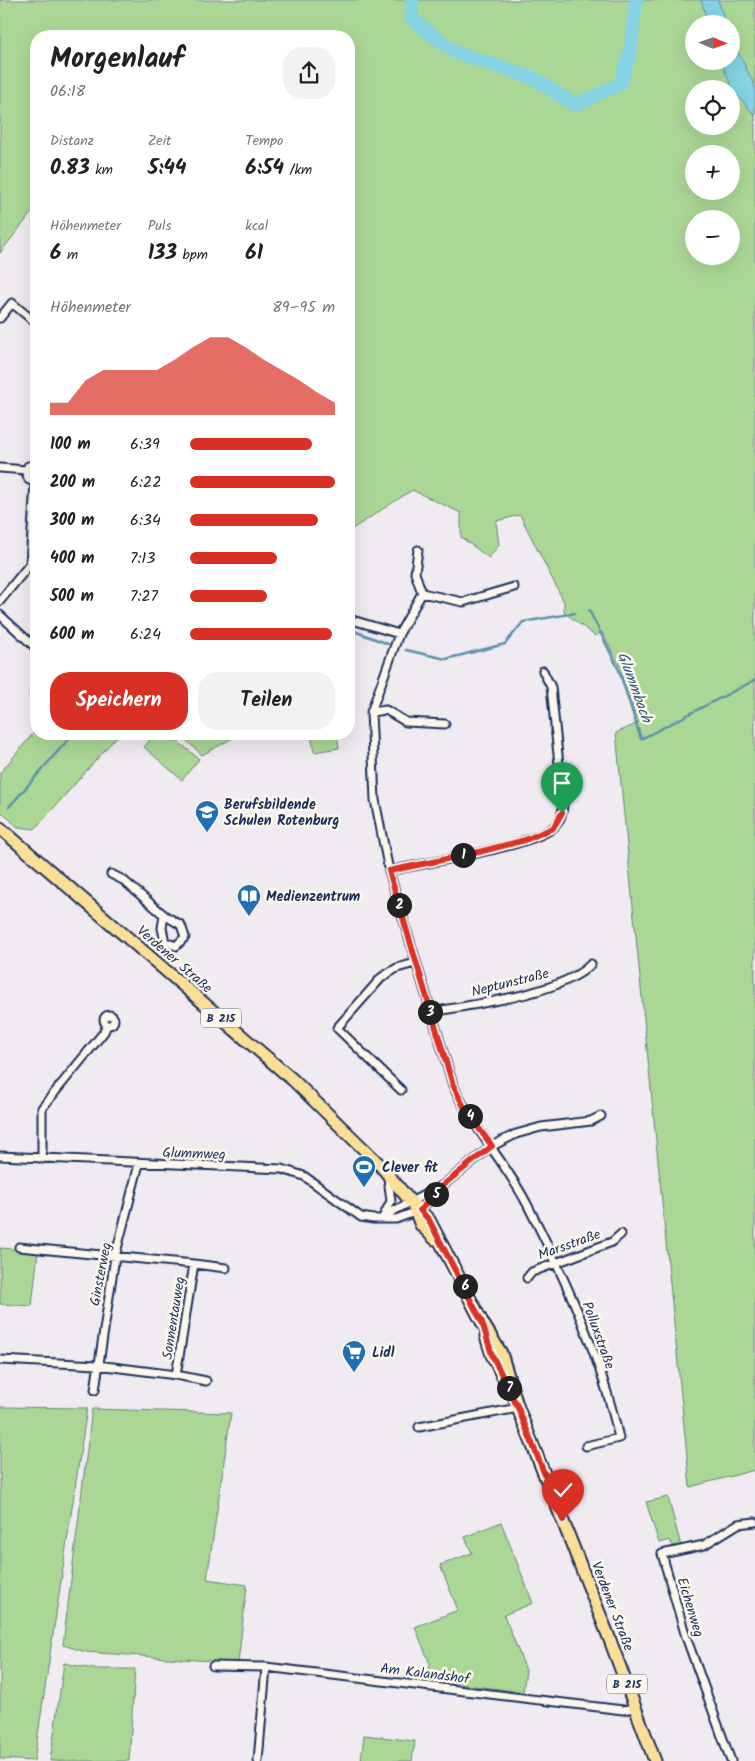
<!DOCTYPE html>
<html lang="de">
<head>
<meta charset="utf-8">
<style>
  body { margin:0; font-family:Kalam,sans-serif; background:#f2f2f2; color:#222; height:100vh; display:flex; flex-direction:column; font-size:19px; white-space:nowrap }
  * { box-sizing:border-box; margin:0 }
  p { font-size:16px; color:#767676 }
  .icon { flex:none; width:28px; height:28px; fill:none; stroke:currentColor; stroke-width:2; stroke-linecap:round; stroke-linejoin:round }
  .map { position:relative; flex:1; overflow:hidden }
  .details { position:absolute; left:30px; top:30px; width:325px; height:710px; display:flex; flex-direction:column; background:#fff; border-radius:20px; box-shadow:0 5px 20px #0002 }
  .details>* { flex:none }
  .needle { width:32px; rotate:92deg }
  .fabs { position:absolute; left:685px; top:15px; display:grid; gap:10px }
  .fabs a { display:grid; place-items:center; width:55px; height:55px; border-radius:50%; background:#fff; box-shadow:0 5px 20px #0002; font-size:25px }
  .pin { position:absolute; display:grid; place-items:center; width:42px; height:42px; color:#fff; margin:-51px -21px; border-radius:50% 50% 50% 0; rotate:-45deg; box-shadow:0 0 5px #0007 }
  .pin .icon { rotate:45deg }
  .km { position:absolute; width:25px; height:25px; margin:-12px; border-radius:50%; background:#222; color:#fff; font-size:14px; line-height:25px; text-align:center }
  .round { display:grid; place-items:center; flex:none; width:52px; height:52px; border-radius:20px; background:#f2f2f2 }
  .overview { display:flex; align-items:center; justify-content:space-between; height:85px; padding:0 20px }
  h1 { font-size:28px; font-weight:600; line-height:38px }
  .metrics { display:grid; grid-template-columns:repeat(3,1fr); gap:8px; height:85px; padding:5px 20px }
  .metrics div { display:grid; align-content:center }
  .metrics b { font-size:21px; font-weight:600 }
  .metrics small { font-size:14px; font-weight:400 }
  .metrics p { font-size:14px }
  .chart { height:140px; padding:10px 20px }
  .chart p { display:flex; justify-content:space-between }
  .chart svg { width:100%; height:90px; margin-top:5px; fill:#d93025; opacity:.7 }
  .cta { display:flex; gap:10px; margin-top:auto; padding:10px 20px }
  .cta a { flex:1; height:58px; border-radius:20px; background:#d93025; color:#fff; font-size:20px; font-weight:600; line-height:58px; text-align:center }
  .cta a+a { background:#f2f2f2; color:#222 }
  ul { padding:0 20px; list-style:none; font-size:16px }
  li { display:grid; grid-template-columns:80px 60px 1fr; align-items:center; height:38px }
  li i { height:12px; border-radius:6px; background:#d93025 }
  .map>svg:first-child { display:block }
  .green { fill:#abd796; stroke:#63837a; fill-rule:evenodd }
  .water { fill:#85d3e3; stroke:#5b91ae }
  .lines { fill:none; stroke-linecap:round; stroke-linejoin:round }
  .stream { stroke:#5b91ae; stroke-width:2.5 }
  .river { stroke:#85d3e3; stroke-width:14 }
  .minor-casing { stroke:#1b2f5e; stroke-width:11 }
  .primary-casing { stroke:#1b2f5e; stroke-width:15 }
  .minor { stroke:#fbf7ec; stroke-width:7 }
  .primary { stroke:#fbdf96; stroke-width:11 }
  .route-casing { stroke:#fff; stroke-width:10 }
  .route { stroke:#d93025; stroke-width:6 }
  .labels { text-anchor:middle; stroke-width:5; stroke-linejoin:round; paint-order:stroke }
  .shield { fill:#fbf7ec; stroke:#5e6b89; stroke-width:1 }
  .shield-label { font-size:12px; font-weight:bold; fill:#1b2f5e }
  .poi-label { font-size:14px; font-weight:bold; fill:#1b2f5e; stroke:#fbf7ec; text-anchor:start }
  .street-label { font-size:14px; fill:#1b2f5e; stroke:#fbf7ec }
  .water-label { font-size:15px; font-style:italic; fill:#36587f; stroke:#fbf7ec }
</style>
</head>
<body>
<div class="map">
<svg width="755" height="1761" viewBox="0 0 755 1761">
  <rect width="100%" height="100%" fill="#f0ebf0"/>
  <filter id="ink" filterUnits="userSpaceOnUse"><feTurbulence type="fractalNoise" baseFrequency=".02" numOctaves="2"/><feDisplacementMap in="SourceGraphic" scale="10" xChannelSelector="R" yChannelSelector="G"/><feConvolveMatrix kernelMatrix="1 2 1 2 8 2 1 2 1" color-interpolation-filters="sRGB"/></filter>
  <g filter="url(#ink)">
    <path class="green" d="M0,0H755V1470L690,1487L616,733L638,723L621,669L602,632L595,636L564,612V602L520,515L496,521L499,545L489,558L461,537V513L412,490L349,531V36H36V207L0,253ZM694,24H731V61H694ZM694,89H731V126H694ZM694,154H731V191H694ZM694,219H731V256H694Z
      M36,730V734H119L35,829L18,827L0,811V773Z
      M155,734H169L199,759L182,780L144,747Z
      M179,734H240L202,755Z
      M311,734H337L339,748L314,752Z
      M0,1248L38,1251L32,1306L0,1304Z
      M0,1407L87,1408L34,1761L0,1759Z
      M92,1409L231,1413L207,1579L247,1585L238,1663L86,1652L63,1645Z
      M668,1497L681,1546L674,1547L669,1540L659,1543L646,1502Z
      M501,1522L533,1603L504,1615L526,1670L523,1692L428,1680L430,1664L415,1627L458,1610L440,1565L472,1553L465,1537Z
      M64,1663L93,1669H135L129,1761H50Z
      M364,1735L415,1741L412,1761H361Z"/>
    <path class="water" d="M701,0H718L726,24H709Z
      M731,38L755,86V114C746,109 744,99 735,95L721,61H731Z"/>
    <g class="lines">
      <path class="stream" d="M589,610L619,670L641,739L755,680
        M349,629L388,644
        M406,650L446,659L505,644L523,622L575,613
        M9,807L73,734"/>
      <path class="river" d="M412,0V19L455,52L533,78L575,105L620,84L630,54L636,0"/>
      <g class="minor-casing">
        <path id="minor" d="M0,318L12,303L36,323
          M36,464L28,466L26,473L29,480L36,482
          M0,468L26,470
          M418,550L415,573L422,593
          M514,587L463,602L422,593L399,634L371,712L375,800L389,871L453,1085C472,1127 506,1163 527,1204C565,1278 601,1357 619,1438L586,1446
          M0,601L30,564L35,482
          M0,615L36,648
          M349,619L399,634
          M35,690L36,688
          M371,712L386,710L406,722L445,724
          M389,871C423,863 531,847 554,827C561,821 563,812 563,803L551,687L543,671
          M111,874L123,880L164,915L181,925L185,937L176,946L165,942L162,928L164,915
          M430,1012C471,1005 563,994 591,964
          M104 1020a5 5 0 1 1 10 0a5 5 0 1 1-10 0Z
          M401,1090L337,1028L382,977L397,968L415,963
          M0,1156L282,1169L304,1176L361,1217L373,1219H396L420,1210L443,1185L492,1146L516,1134L541,1127L591,1121L601,1116
          M42,1159V1108L104,1032L107,1025
          M384,1215L391,1201L388,1178
          M384,1216L441,1186
          M194,1264L226,1268
          M527,1278L532,1272L612,1242L621,1234
          M0,1360L97,1365L176,1375L194,1264L19,1247
          M176,1375L206,1381
          M95,1390L115,1257L139,1164
          M419,1427L518,1408
          M213,1666L266,1667L623,1710L634,1708
          M258,1761L266,1667
          M731,1761L686,1637L662,1554L704,1545L738,1524L755,1522"/>
      </g>
      <g class="primary-casing">
        <path id="primary" d="M0,828L293,1080L380,1165L411,1202L429,1220L482,1322L501,1353L518,1408L610,1640L655,1761
          M414,1208L421,1225L435,1239
          M486,1336L492,1355L503,1377"/>
      </g>
      <use href="#minor" class="minor"/>
      <use href="#primary" class="primary"/>
    </g>
  </g>
  <g class="lines" filter="url(#ink)">
    <g class="route-casing">
      <path id="route" d="M562,813L553,828L525,840L475,853L389,871L453,1085L466,1111L492,1146L443,1185L420,1210L429,1220L482,1322L492,1355L518,1408L563,1520"/>
    </g>
    <use href="#route" class="route"/>
  </g>
  <defs>
    <g id="school-pin" transform="scale(1.25)"><path d="M0 17L-7.5 6A9.5 9.5 0 1 1 7.5 6Z" fill="#1f6fb2" stroke="#fbf7ec"/><path d="M0-5L7-2L0 1L-7-2ZM-4 1L0 2.5L4 1V4Q0 6-4 4Z" fill="#fff"/></g>
    <g id="library-pin" transform="scale(1.25)"><path d="M0 17L-7.5 6A9.5 9.5 0 1 1 7.5 6Z" fill="#1f6fb2" stroke="#fbf7ec"/><path d="M-6-4Q-3-5.5-.7-3.5V5Q-3 3-6 4ZM6-4Q3-5.5 .7-3.5V5Q3 3 6 4Z" fill="#fff"/></g>
    <g id="stadium-pin" transform="scale(1.25)"><path d="M0 17L-7.5 6A9.5 9.5 0 1 1 7.5 6Z" fill="#1f6fb2" stroke="#fbf7ec"/><path d="M0-5a6.5 5 0 1 0 0 10a6.5 5 0 1 0 0-10ZM-3.5-1.8h7v3.6h-7Z" fill="#fff"/></g>
    <g id="supermarket-pin" transform="scale(1.25)"><path d="M0 17L-7.5 6A9.5 9.5 0 1 1 7.5 6Z" fill="#1f6fb2" stroke="#fbf7ec"/><path d="M-6-5.5h2.5l.6 2H6L4.5 2H-2.5L-4.4-4H-6ZM-1.5 3.2a1.3 1.3 0 1 0 .1 0ZM3 3.2a1.3 1.3 0 1 0 .1 0Z" fill="#fff"/></g>
  </defs>
  <g fill-rule="evenodd">
    <use href="#school-pin" x="207" y="812"/>
    <use href="#library-pin" x="249" y="896"/>
    <use href="#stadium-pin" x="364" y="1167"/>
    <use href="#supermarket-pin" x="354" y="1352"/>
  </g>
  <g class="labels">
    <g class="shield">
      <rect x="201" y="1008.5" width="40" height="19" rx="4"/>
      <rect x="607" y="1674.5" width="40" height="19" rx="4"/>
    </g>
    <g class="shield-label">
      <text x="221" y="1022">B 215</text>
      <text x="627" y="1688">B 215</text>
    </g>
    <g class="poi-label">
      <text x="224" y="809">Berufsbildende<tspan x="224" dy="16">Schulen Rotenburg</tspan></text>
      <text x="266" y="901">Medienzentrum</text>
      <text x="382" y="1172">Clever fit</text>
      <text x="372" y="1357">Lidl</text>
    </g>
    <g class="street-label">
      <text transform="translate(175 959) rotate(41)" y="5">Verdener Straße</text>
      <text transform="translate(510 982) rotate(-14)" y="5">Neptunstraße</text>
      <text transform="translate(194 1153) rotate(2)" y="5">Glummweg</text>
      <text transform="translate(569 1244) rotate(-20)" y="5">Marsstraße</text>
      <text transform="translate(100 1274) rotate(-79)" y="5">Ginsterweg</text>
      <text transform="translate(173 1318) rotate(-81)" y="5">Sonnentauweg</text>
      <text transform="translate(599 1335) rotate(70)" y="5">Polluxstraße</text>
      <text transform="translate(613 1606) rotate(69)" y="5">Verdener Straße</text>
      <text transform="translate(691 1607) rotate(73)" y="5">Eichenweg</text>
      <text transform="translate(425 1673) rotate(7)" y="5">Am Kalandshof</text>
    </g>
    <g class="water-label">
      <text transform="translate(635 687) rotate(70)" y="5">Glummbach</text>
    </g>
  </g>
</svg>
<div class="fabs">
<a><svg class="needle" viewBox="-14 -14 28 28"><path d="M0-13l5 13h-10z" fill="#e53935"/><path d="M0 13l5-13h-10z" fill="#767676"/></svg></a>
<a><svg class="icon" aria-label="locate" viewBox="0 0 24 24"><circle cx="12" cy="12" r="6"/><path d="M12 2v4M12 18v4M2 12h4M18 12h4"/></svg></a>
<a>+</a>
<a>−</a>
</div>
<div class="pin" style="left:562px;top:813px;background:#1e9e55"><svg class="icon" aria-label="arrive" viewBox="0 0 24 24"><path d="M6 21V4h12l-3 4 3 4H6"/></svg></div>
<div class="pin" style="left:563px;top:1520px;background:#d93025"><svg class="icon" aria-label="check" viewBox="0 0 24 24"><path d="M5 12l5 5 9-10"/></svg></div>
<b class="km" style="left:463px;top:855px">1</b>
<b class="km" style="left:399px;top:905px">2</b>
<b class="km" style="left:430px;top:1012px">3</b>
<b class="km" style="left:470px;top:1116px">4</b>
<b class="km" style="left:436px;top:1194px">5</b>
<b class="km" style="left:465px;top:1286px">6</b>
<b class="km" style="left:509px;top:1388px">7</b>
<section class="details">
<div class="overview"><div><h1>Morgenlauf</h1><p>06:18</p></div><a class="round"><svg class="icon" aria-label="share" viewBox="0 0 24 24"><path d="M12 15V3M7 8l5-5 5 5M5 13v7h14v-7"/></svg></a></div>
<div class="metrics">
<div><p>Distanz</p><b>0.83<small> km</small></b></div>
<div><p>Zeit</p><b>5:44</b></div>
<div><p>Tempo</p><b>6:54<small> /km</small></b></div>
</div>
<div class="metrics">
<div><p>Höhenmeter</p><b>6<small> m</small></b></div>
<div><p>Puls</p><b>133<small> bpm</small></b></div>
<div><p>kcal</p><b>61</b></div>
</div>
<div class="chart"><p><span>Höhenmeter</span>89–95 m</p>
<svg viewBox="0 0 160 44" preserveAspectRatio="none"><path d="M0 44V38L10 38L20 27L30 22L40 22L50 22L60 22L70 17L80 11L90 6L100 6L110 11L120 17L130 22L140 27L150 33L160 38V44z"/></svg>
</div>
<ul>
<li><b>100 m</b>6:39<i style="width:84%"></i></li>
<li><b>200 m</b>6:22<i style="width:100%"></i></li>
<li><b>300 m</b>6:34<i style="width:88%"></i></li>
<li><b>400 m</b>7:13<i style="width:60%"></i></li>
<li><b>500 m</b>7:27<i style="width:53%"></i></li>
<li><b>600 m</b>6:24<i style="width:98%"></i></li>
</ul>
<div class="cta"><a>Speichern</a><a>Teilen</a></div>
</section>
</div>
</body>
</html>
